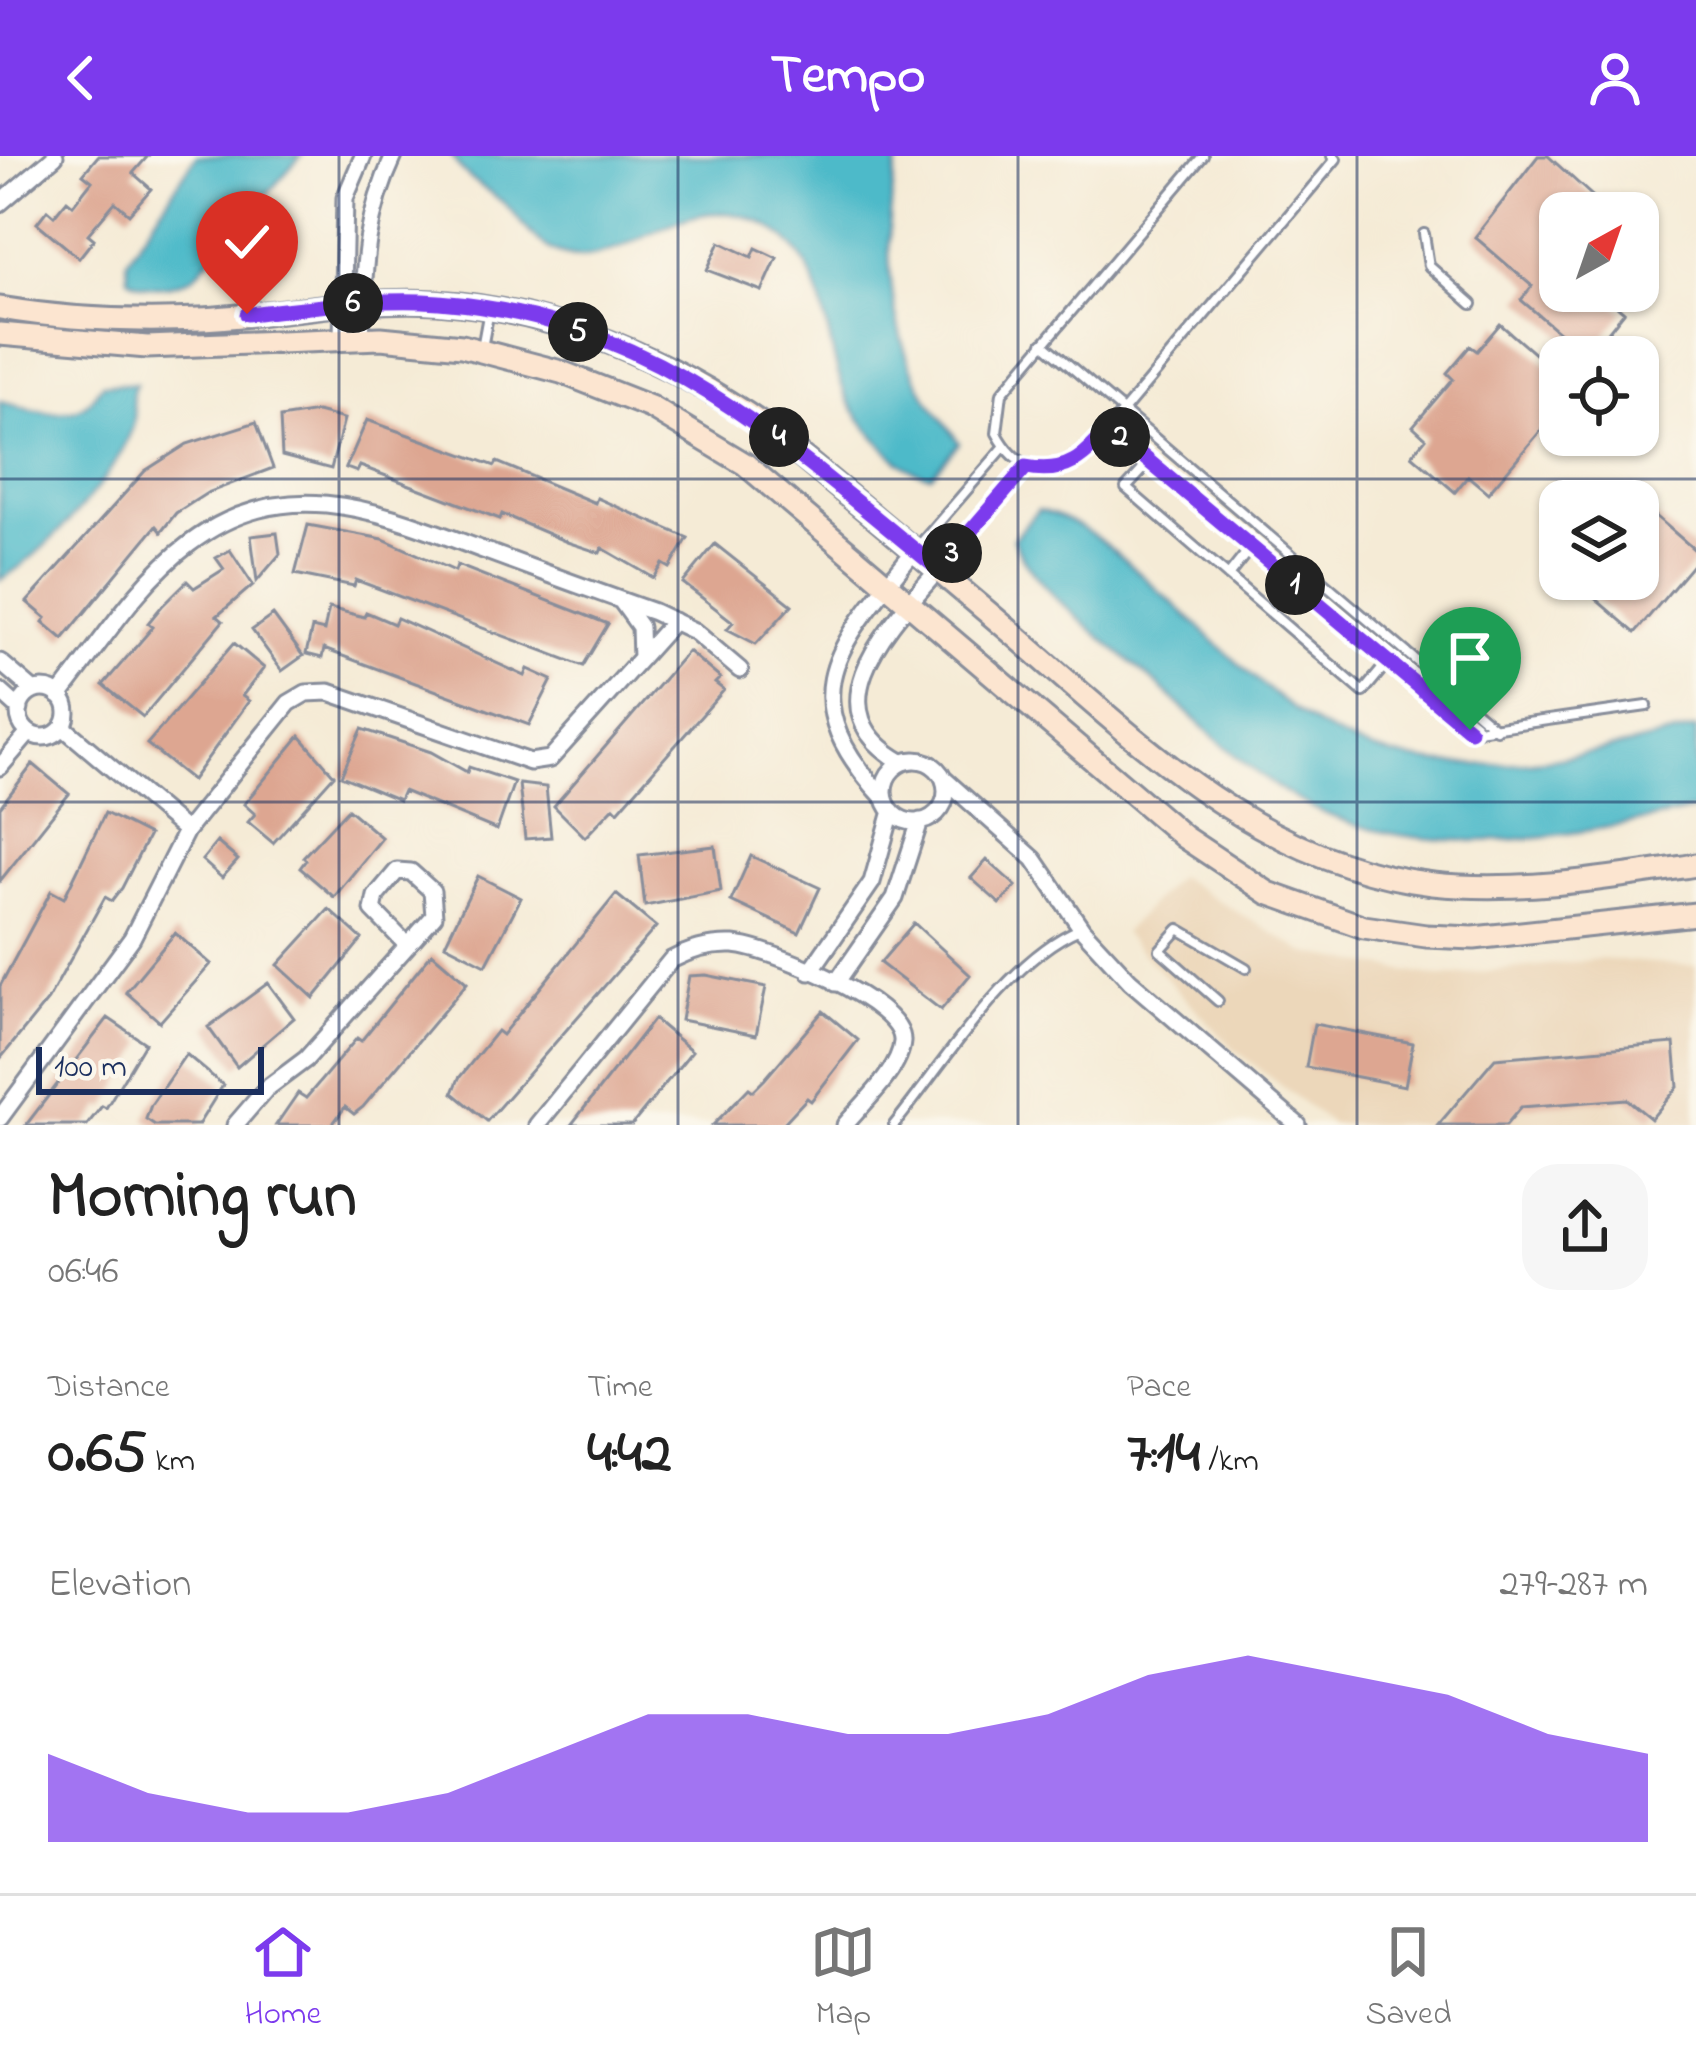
<!DOCTYPE html>
<html lang="en">
<head>
<meta charset="utf-8">
<style>
  body { margin:0; font-family:"Indie Flower",sans-serif; background:#f6f6f6; color:#222; height:100vh; display:flex; flex-direction:column; font-size:45px; white-space:nowrap }
  * { box-sizing:border-box; margin:0 }
  p { font-size:39px; color:#767676 }
  .icon { flex:none; width:66px; height:66px; fill:none; stroke:currentColor; stroke-width:2; stroke-linecap:round; stroke-linejoin:round }
  .map { position:relative; height:969px; overflow:hidden }
  .drawer { display:flex; flex-direction:column; background:#fff; flex:1 }
  .drawer>* { flex:none }
  .needle { width:78px; rotate:40deg }
  .buttons { position:absolute; left:1539px; top:36px; display:grid; gap:24px }
  .buttons a { display:grid; place-items:center; width:120px; height:120px; border-radius:24px; background:#fff; box-shadow:0 3px 9px #0004; font-size:60px }
  .scale { position:absolute; left:36px; bottom:30px; width:228px; box-sizing:border-box; padding-left:12px; border:6px solid #1b2f5e; border-top:0; font-size:33px; line-height:42px; white-space:nowrap; color:#1b2f5e; -webkit-text-stroke:9px #fbf7ec; paint-order:stroke }
  .pin { position:absolute; display:grid; place-items:center; width:102px; height:102px; color:#fff; margin:-123px -51px; border-radius:50% 50% 50% 0; rotate:-45deg; box-shadow:0 0 12px #0007 }
  .pin .icon { rotate:45deg }
  .km { position:absolute; width:60px; height:60px; margin:-30px; border-radius:50%; background:#222; color:#fff; font-size:33px; line-height:60px; text-align:center }
  .round { display:grid; place-items:center; flex:none; width:126px; height:126px; border-radius:36px; background:#f6f6f6 }
  .headline { display:flex; align-items:center; justify-content:space-between; height:204px; padding:0 48px }
  h1 { font-size:66px; font-weight:800; line-height:90px }
  .stats { display:grid; grid-template-columns:repeat(3,1fr); gap:18px; height:204px; padding:12px 48px }
  .stats div { display:grid; align-content:center }
  .stats b { font-size:60px; font-weight:800 }
  .stats small { font-size:33px; font-weight:400 }
  .stats p { font-size:33px }
  .chart { height:336px; padding:24px 48px }
  .chart p { display:flex; justify-content:space-between }
  .chart svg { width:100%; height:216px; margin-top:12px; fill:#7c3aed; opacity:.7 }
  header { display:flex; justify-content:space-between; align-items:center; height:156px; padding:0 48px; background:#7c3aed; color:#fff; font-size:54px; font-weight:800 }
  .tabs { display:flex; justify-content:space-around; align-items:center; height:168px; border-top:3px solid #e0e0e0; background:#fff; font-size:33px; color:#767676 }
  .tabs a { display:grid; justify-items:center; gap:6px }
  .tabs .active { color:#7c3aed }
  .map>svg:first-child { display:block }
  .built { fill:#ecd7ba }
  .water { fill:#4ebac9; stroke:#347494; stroke-width:3 }
  .building { fill:#dda691 }
  .lines { fill:none; stroke-linecap:round; stroke-linejoin:round }
  .lane-casing { stroke:#888d9a; stroke-width:14 }
  .street-casing { stroke:#888d9a; stroke-width:21 }
  .secondary-casing { stroke:#888d9a; stroke-width:27 }
  .lane { stroke:#fff; stroke-width:8 }
  .street { stroke:#fff; stroke-width:15 }
  .secondary { stroke:#fce5d0; stroke-width:21 }
  .route-casing { stroke:#fff; stroke-width:24 }
  .route { stroke:#7c3aed; stroke-width:15 }
  .grid { fill:none; stroke:#1b2f5e; stroke-width:3; stroke-opacity:0.55 }
</style>
</head>
<body>
<header><svg class="icon" aria-label="back" viewBox="0 0 24 24"><path d="M15 5l-7 7 7 7"/></svg>Tempo<svg class="icon" aria-label="person" viewBox="0 0 24 24"><circle cx="12" cy="8" r="4"/><path d="M4 21q1-7 8-7t8 7"/></svg></header>
<div class="map">
<svg width="1696" height="969" viewBox="0 0 1696 969">
  <rect width="100%" height="100%" fill="#fbf7ec"/>
  <filter id="ink" filterUnits="userSpaceOnUse"><feTurbulence type="fractalNoise" baseFrequency=".00833" numOctaves="2"/><feDisplacementMap in="SourceGraphic" scale="24" xChannelSelector="R" yChannelSelector="G"/><feConvolveMatrix kernelMatrix="1 2 1 2 8 2 1 2 1" color-interpolation-filters="sRGB"/></filter>
  <filter id="wash" filterUnits="userSpaceOnUse"><feTurbulence type="fractalNoise" baseFrequency=".004" numOctaves="4" result="noise"/><feDisplacementMap in="SourceGraphic" scale="48" xChannelSelector="R" yChannelSelector="G"/><feGaussianBlur stdDeviation="2.7" result="paint"/><feColorMatrix in="noise" values="0 0 0 0 0 0 0 0 0 0 0 0 0 0 0 0 0 1.4 0 .05"/><feComposite in="paint" operator="in"/></filter>
  <g filter="url(#wash)">
    <rect width="100%" height="100%" fill="#f5ebd6"/>
    <path class="built" d="M1177,720L1306,797L1439,821L1599,803L1696,810V969H1332L1234,893L1123,777Z"/>
    <path class="water" d="M196,0H301L194,120C174,132 147,135 128,122L127,104Z
      M452,0H899C882,74 885,173 926,240C935,256 949,270 959,287L931,319C911,317 899,306 885,292C869,274 851,255 843,232C821,173 828,98 760,66C672,26 610,136 544,89C529,79 519,62 506,49C487,32 464,24 452,0Z
      M103,228H136C127,244 139,256 132,273C113,323 46,397 0,424V245C22,252 59,264 82,251C91,247 96,234 103,228Z
      M1038,354C1087,364 1129,409 1166,441C1216,484 1263,537 1320,571C1433,636 1577,603 1696,573V654C1567,681 1413,712 1294,642C1236,608 1190,555 1139,513C1100,480 1032,431 1013,383Z"/>
    <g id="blocks">
      <path class="building" d="M98,0H148L133,17L151,33L129,58L115,46L88,78L94,83L79,102L37,67L47,54L54,60L67,44L73,49L92,25L83,18Z
        M1538,0H1548L1611,57H1560V135H1616L1609,143L1624,156L1604,181L1614,190L1604,201H1588L1521,144L1532,130L1475,81Z
        M1638,78L1655,93L1638,110Z
        M720,86L752,101L756,92L777,102L762,135L707,114Z
        M1500,168L1560,220V252L1488,337L1468,320L1455,336L1412,299L1426,282L1413,270L1453,223L1447,217L1470,190L1477,195Z
        M317,256L344,263L331,313L282,300L280,262Z
        M367,264L495,310L497,306L595,347L597,342L688,382L670,412L663,408L654,422L602,392L600,397L567,386L502,358L500,363L360,310L357,316L346,312Z
        M256,266L273,312L207,337L176,357L161,376L156,370L63,483L43,466L46,462L27,446L145,315L187,288Z
        M1645,351L1696,395V405L1635,477L1572,423H1638V359Z
        M308,369L383,383L455,415L457,409L608,468L583,510L356,424L354,430L295,418Z
        M277,377L280,398L257,425L251,380Z
        M715,388L792,449L756,488L727,473L733,466L683,427Z
        M230,394L253,429L217,460L223,465L143,561L103,529L153,471L148,467L162,450L187,425L194,432L224,413L216,402Z
        M329,452L364,461L366,456L394,468L397,462L525,520L528,513L552,524L529,569L324,493L322,502L306,498L312,472L324,475Z
        M273,459L303,500L282,515L252,474Z
        M234,487L264,512L242,540L249,545L192,624L147,588Z
        M688,495L720,522L715,527L724,534L618,655L614,651L585,681L554,650Z
        M362,573L431,596L467,616L469,611L514,626L497,674L403,635L399,644L341,620Z
        M300,580L334,619L273,687L248,666L255,658L244,648Z
        M33,608L69,638L0,725V651Z
        M519,628L546,631L551,681L525,683Z
        M348,653L382,682L334,741L300,712L306,704L303,701Z
        M105,657L149,679L122,732L112,745L105,741L48,844L0,903V830L51,735L64,742Z
        M217,686L238,704L222,722L202,704Z
        M715,690L721,735L645,750L639,699Z
        M751,700L820,732L799,777L731,745Z
        M987,704L1016,730L1000,748L971,722Z
        M478,720L521,742L486,809L445,788Z
        M616,738L656,771L487,965L453,937L459,922L497,875L502,879Z
        M329,753L362,783L314,842L278,809Z
        M914,767L970,819L941,854L880,807Z
        M175,777L211,808L160,866L126,836Z
        M432,797L467,827L363,951L354,958L345,951L332,969H276L298,937L306,942L357,882L361,885Z
        M706,819L766,831L756,879L681,864L689,820Z
        M268,827L294,862L237,911L208,871Z
        M823,855L858,884L811,945L807,942L782,969H713L749,932L753,935L765,923Z
        M108,862L145,887L106,952L102,950L87,969H26Z
        M654,863L692,895L632,969H571Z
        M1314,868L1413,887L1405,930L1306,911Z
        M1674,887L1678,931L1651,963L1627,943L1521,951L1506,969H1438L1495,902Z
        M186,898L223,929L198,969H155L146,963L151,949Z"/>
    </g>
  </g>
  <g filter="url(#ink)">
    <use href="#blocks" fill-opacity="0" stroke="#888d9a" stroke-width="3"/>
    <g class="lines">
      <g class="lane-casing">
        <path id="lane" d="M1203,0L1002,237L997,277C1017,315 1045,320 1083,303L1336,3L1332,0
          M1424,78L1429,110L1472,148
          M1043,187L1496,573
          M482,192L489,154
          M1109,271L1470,575L1647,550
          M1150,306L1126,332L1363,536L1387,507
          M915,394L1004,291
          M939,412L1026,311
          M1228,420L1251,391
          M1218,845L1160,794L1179,773L1246,812
          M894,969C943,909 1008,802 1080,773"/>
      </g>
      <g class="street-casing">
        <path id="street" d="M0,47L55,0
          M342,182L345,42L363,0
          M361,182C364,112 364,64 394,0
          M622,446L640,471L641,502
          M0,506L34,535
          M19 557a24 24 0 1 1 48 0a24 24 0 1 1-48 0Z
          M0,535L20,553
          M59,540C99,490 138,426 189,388C287,314 381,356 483,394C540,415 597,436 654,456L694,475L740,514
          M63,571L186,675
          M884 635a31 31 0 1 1 62 0a31 31 0 1 1-62 0Z
          M902,606C806,552 893,466 938,414
          M0,611L29,577
          M943,622L1034,703L1082,773L1130,825L1298,969
          M885,643C785,538 840,488 915,394
          M810,816L872,726L892,655
          M836,827L895,742L920,665
          M0,962L132,782L186,675L289,547L306,537L329,536L530,606L550,603L674,465
          M235,969L266,933L306,903L434,760L432,735L411,716L397,715L376,740L373,754L406,788
          M537,969L671,804C691,793 710,788 734,789C769,792 905,846 902,886C900,914 863,947 845,969"/>
      </g>
      <g class="secondary-casing">
        <path id="secondary" d="M0,152C65,163 134,166 200,163C279,159 358,141 437,146C556,154 670,204 766,271C848,339 930,407 1011,476C1138,585 1258,708 1433,728C1521,737 1610,722 1696,709
          M0,178L147,191L381,182L462,190L561,216L650,251L745,308L1184,681L1268,737L1364,771L1426,780L1474,782L1696,758"/>
      </g>
      <use href="#lane" class="lane"/>
      <use href="#street" class="street"/>
      <use href="#secondary" class="secondary"/>
    </g>
  </g>
  <g class="lines" filter="url(#ink)">
    <g class="route-casing">
      <path id="route" d="M247,158C310,152 375,141 439,146C654,163 781,285 938,413L1026,311C1067,319 1085,301 1109,272L1470,574"/>
    </g>
    <use href="#route" class="route"/>
  </g>
  <path class="grid" d="M339,0V969M678,0V969M1018,0V969M1357,0V969M0,323H1696M0,646H1696"/>
</svg>
<div class="buttons">
<a><svg class="needle" viewBox="-14 -14 28 28"><path d="M0-13l5 13h-10z" fill="#e53935"/><path d="M0 13l5-13h-10z" fill="#767676"/></svg></a>
<a><svg class="icon" aria-label="locate" viewBox="0 0 24 24"><circle cx="12" cy="12" r="6"/><path d="M12 2v4M12 18v4M2 12h4M18 12h4"/></svg></a>
<a><svg class="icon" aria-label="layers" viewBox="0 0 24 24"><path d="M12 4l9 5-9 5-9-5zM3 14l9 5 9-5"/></svg></a>
</div>
<div class="scale">100 m</div>
<div class="pin" style="left:1470px;top:574px;background:#1e9e55"><svg class="icon" aria-label="arrive" viewBox="0 0 24 24"><path d="M6 21V4h12l-3 4 3 4H6"/></svg></div>
<div class="pin" style="left:247px;top:158px;background:#d93025"><svg class="icon" aria-label="check" viewBox="0 0 24 24"><path d="M5 12l5 5 9-10"/></svg></div>
<b class="km" style="left:1295px;top:429px">1</b>
<b class="km" style="left:1120px;top:281px">2</b>
<b class="km" style="left:952px;top:397px">3</b>
<b class="km" style="left:779px;top:281px">4</b>
<b class="km" style="left:578px;top:176px">5</b>
<b class="km" style="left:353px;top:147px">6</b>
</div>
<section class="drawer">
<div class="headline"><div><h1>Morning run</h1><p>06:46</p></div><a class="round"><svg class="icon" aria-label="share" viewBox="0 0 24 24"><path d="M12 15V3M7 8l5-5 5 5M5 13v7h14v-7"/></svg></a></div>
<div class="stats">
<div><p>Distance</p><b>0.65<small> km</small></b></div>
<div><p>Time</p><b>4:42</b></div>
<div><p>Pace</p><b>7:14<small> /km</small></b></div>
</div>
<div class="chart"><p><span>Elevation</span>279–287 m</p>
<svg viewBox="0 0 160 44" preserveAspectRatio="none"><path d="M0 44V26L10 34L20 38L30 38L40 34L50 26L60 18L70 18L80 22L90 22L100 18L110 10L120 6L130 10L140 14L150 22L160 26V44z"/></svg>
</div>
</section>
<nav class="tabs">
<a class="active"><svg class="icon" aria-label="home" viewBox="0 0 24 24"><path d="M3 11l9-7 9 7M6 9v11h12V9"/></svg>Home</a>
<a><svg class="icon" aria-label="map" viewBox="0 0 24 24"><path d="M3 6l6-2 6 2 6-2v14l-6 2-6-2-6 2zM9 4v14M15 6v14"/></svg>Map</a>
<a><svg class="icon" aria-label="saved" viewBox="0 0 24 24"><path d="M7 4h10v16l-5-4-5 4z"/></svg>Saved</a>
</nav>
</body>
</html>
